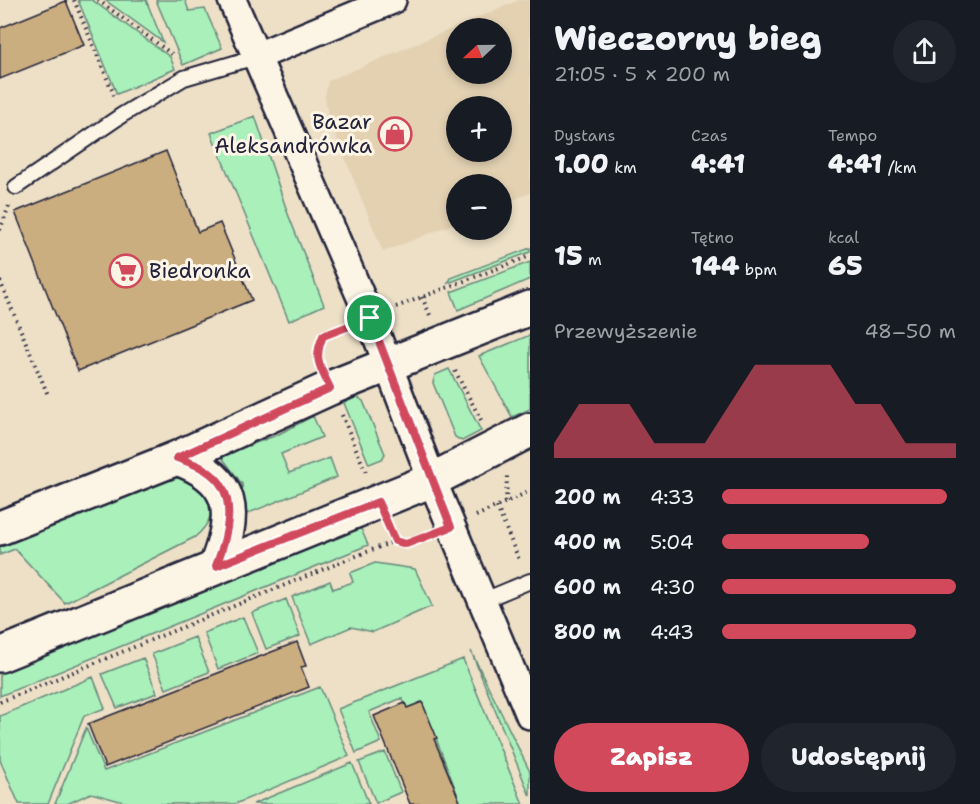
<!DOCTYPE html>
<html lang="pl">
<head>
<meta charset="utf-8">
<style>
  body { margin:0; font-family:"Shantell Sans",sans-serif; background:#20242c; color:#f1f3f6; height:100vh; display:flex; flex-direction:column; font-size:22px; white-space:nowrap }
  * { box-sizing:border-box; margin:0 }
  p { font-size:20px; color:#9ea1a6 }
  .icon { flex:none; width:33px; height:33px; fill:none; stroke:currentColor; stroke-width:2; stroke-linecap:round; stroke-linejoin:round }
  .map { position:relative; flex:1; overflow:hidden }
  .details { display:flex; flex-direction:column; background:#171b24; width:450px }
  .details>* { flex:none }
  .needle { width:39px; rotate:248deg }
  .tools { position:absolute; left:446px; top:18px; display:grid; gap:12px }
  .tools a { display:grid; place-items:center; width:66px; height:66px; border-radius:50%; background:#171b24; box-shadow:0 3px 9px #0003; font-size:30px }
  .pin { position:absolute; display:grid; place-items:center; width:51px; height:51px; color:#fff; margin:-26px; border:3px solid #fff; border-radius:50%; box-shadow:0 2px 6px #0007 }
  .round { display:grid; place-items:center; flex:none; width:63px; height:63px; border-radius:32px; background:#20242c }
  .overview { display:flex; align-items:center; justify-content:space-between; height:102px; padding:0 24px }
  h1 { font-size:33px; font-weight:800; line-height:45px }
  .metrics { display:grid; grid-template-columns:repeat(3,1fr); gap:9px; height:102px; padding:6px 24px }
  .metrics div { display:grid; align-content:center }
  .metrics b { font-size:26px; font-weight:800 }
  .metrics small { font-size:16px; font-weight:400 }
  .metrics p { font-size:16px }
  .chart { height:168px; padding:12px 24px }
  .chart p { display:flex; justify-content:space-between }
  .chart svg { width:100%; height:108px; margin-top:6px; fill:#d1495b; opacity:.7 }
  .button { display:flex; gap:12px; margin-top:auto; padding:12px 24px }
  .button a { flex:1; height:69px; border-radius:36px; background:#d1495b; color:#fff; font-size:24px; font-weight:800; line-height:69px; text-align:center }
  .button a+a { background:#20242c; color:#f1f3f6 }
  ul { padding:0 24px; list-style:none; font-size:20px }
  li { display:grid; grid-template-columns:96px 72px 1fr; align-items:center; height:45px }
  li i { height:15px; border-radius:8px; background:#d1495b }
  main { display:flex; flex:1; min-height:0 }
  .map>svg:first-child { display:block }
  .built { fill:#e3d1b2; fill-rule:evenodd }
  .green { fill:#aaf0bb; stroke:#66897b; stroke-width:1.5 }
  .building { fill:#cbae80; stroke:#22223b; stroke-width:1.5 }
  .lines { fill:none; stroke-linecap:round; stroke-linejoin:round }
  .lane-casing { stroke:#22223b; stroke-width:18 }
  .street-casing { stroke:#22223b; stroke-width:32 }
  .primary-casing { stroke:#22223b; stroke-width:38 }
  .path { stroke:#22223b; stroke-width:4; stroke-dasharray:1.5 4.5; stroke-linecap:butt }
  .lane { stroke:#fcf5e5; stroke-width:14 }
  .street { stroke:#fcf5e5; stroke-width:27 }
  .primary { stroke:#fcf5e5; stroke-width:33 }
  .route-casing { stroke:#fff; stroke-width:12 }
  .route { stroke:#d1495b; stroke-width:8 }
  .labels { text-anchor:middle; stroke-width:6; stroke-linejoin:round; paint-order:stroke }
  .poi-label { font-size:21px; fill:#22223b; stroke:#fcf5e5; text-anchor:end }
</style>
</head>
<body>
<main>
<div class="map">
<svg width="530" height="804" viewBox="0 0 530 804">
  <rect width="100%" height="100%" fill="#ede0c7"/>
  <filter id="ink" filterUnits="userSpaceOnUse"><feTurbulence type="fractalNoise" baseFrequency=".0167" numOctaves="2"/><feDisplacementMap in="SourceGraphic" scale="12" xChannelSelector="R" yChannelSelector="G"/><feConvolveMatrix kernelMatrix="1 2 1 2 8 2 1 2 1" color-interpolation-filters="sRGB"/></filter>
  <g filter="url(#ink)">
    <path class="built" d="M519,0H530V193L501,204V184H456V223L383,252L328,116L325,97L328,81ZM456,28H501V74H456ZM456,106H501V152H456Z"/>
    <path class="green" d="M78,0H92L170,57L175,69L117,94Z
      M105,0H146L163,42Z
      M156,0H185L189,11L205,9L222,48L183,65Z
      M255,116L288,214L324,305L289,321L211,133Z
      M530,248V252L448,283L451,278Z
      M530,262V279L458,310L451,292Z
      M530,335V409L512,417L479,356Z
      M449,369L481,431L462,441L455,437L433,383L435,375Z
      M357,397L363,401L385,454L382,459L369,464L344,403Z
      M313,416L322,437L281,454L289,473L330,458L337,477L244,515L242,484L221,456L277,435Z
      M187,477L210,496C213,515 210,524 195,537L65,603L15,549L0,555V547L168,479Z
      M359,524L368,545L0,696V670Z
      M375,563L415,569L432,606L373,632L351,627L311,644L292,597L330,581L333,589L353,582L350,573Z
      M286,599L300,636L266,649L252,613Z
      M243,617L258,653L218,669L204,633Z
      M195,637L209,672L166,689L152,654Z
      M471,651L530,772V796Z
      M143,658L157,693L117,708L102,674Z
      M463,659L523,804H461L422,702L407,708L402,698L369,712L381,742L356,753L338,709Z
      M93,677L105,708L84,716L48,804H19L0,760V716Z
      M320,687L349,756L235,804H131L91,793L67,804H55L86,728L104,771Z
      M385,752L401,792L376,803L359,762Z
      M352,763L369,804H253Z"/>
    <path class="building" d="M66,1L84,45L0,79V28Z
      M166,151L198,232L220,223L252,300L78,371L15,212Z
      M297,642L306,666L301,667L309,687L105,767L88,724Z
      M422,702L437,738L434,739L461,804H410L374,716L405,703L407,708Z"/>
    <g class="lines">
      <g class="lane-casing">
        <path id="lane" d="M16,187L122,115L184,78L255,57
          M482,601L530,581"/>
      </g>
      <g class="street-casing">
        <path id="street" d="M232,0L370,318L432,480L530,715
          M255,57L392,0"/>
      </g>
      <g class="primary-casing">
        <path id="primary" d="M177,458C236,479 237,513 216,566
          M0,528L177,458L330,388L530,308
          M0,655L432,480L530,430"/>
      </g>
      <path class="path" d="M74,0L114,95
        M98,0L173,55
        M0,230L9,206
        M0,281L48,395
        M422,297L430,315
        M396,307L530,256
        M316,360L323,336L345,328
        M455,371L481,420
        M342,415L367,475
        M506,502L507,476
        M497,507L520,562
        M476,516L530,491
        M0,702L346,560L395,541L406,544L425,537"/>
      <use href="#lane" class="lane"/>
      <use href="#street" class="street"/>
      <use href="#primary" class="primary"/>
    </g>
  </g>
  <g class="lines" filter="url(#ink)">
    <g class="route-casing">
      <path id="route" d="M370,318L451,527L406,544L395,541L378,502L216,566C226,540 240,496 211,474C202,466 189,462 177,458L330,388C320,366 313,359 323,336Z"/>
    </g>
    <use href="#route" class="route"/>
  </g>
  <defs>
    <g id="shop-ring" transform="scale(1.725)"><circle r="9.5" fill="#fcf5e5" stroke="#d1495b" stroke-width="1.5"/><path d="M-5-2.5h2.3a2.7 3.5 0 0 1 5.4 0H5L5.5 6h-11ZM-1.5-2.5h3a1.5 2.3 0 0 0-3 0Z" fill="#d1495b"/></g>
    <g id="supermarket-ring" transform="scale(1.725)"><circle r="9.5" fill="#fcf5e5" stroke="#d1495b" stroke-width="1.5"/><path d="M-6-5.5h2.5l.6 2H6L4.5 2H-2.5L-4.4-4H-6ZM-1.5 3.2a1.3 1.3 0 1 0 .1 0ZM3 3.2a1.3 1.3 0 1 0 .1 0Z" fill="#d1495b"/></g>
  </defs>
  <g fill-rule="evenodd">
    <use href="#shop-ring" x="395" y="134"/>
    <use href="#supermarket-ring" x="126" y="271"/>
  </g>
  <g class="labels">
    <g class="poi-label">
      <text x="372" y="129">Bazar<tspan x="372" dy="24">Aleksandrówka</tspan></text>
      <text x="149" y="278" text-anchor="start">Biedronka</text>
    </g>
  </g>
</svg>
<div class="tools">
<a><svg class="needle" viewBox="-14 -14 28 28"><path d="M0-13l5 13h-10z" fill="#e53935"/><path d="M0 13l5-13h-10z" fill="#9ea1a6"/></svg></a>
<a>+</a>
<a>−</a>
</div>
<div class="pin" style="left:370px;top:318px;background:#1e9e55"><svg class="icon" aria-label="arrive" viewBox="0 0 24 24"><path d="M6 21V4h12l-3 4 3 4H6"/></svg></div>
</div>
<section class="details">
<div class="overview"><div><h1>Wieczorny bieg</h1><p>21:05 · 5 × 200 m</p></div><a class="round"><svg class="icon" aria-label="share" viewBox="0 0 24 24"><path d="M12 15V3M7 8l5-5 5 5M5 13v7h14v-7"/></svg></a></div>
<div class="metrics">
<div><p>Dystans</p><b>1.00<small> km</small></b></div>
<div><p>Czas</p><b>4:41</b></div>
<div><p>Tempo</p><b>4:41<small> /km</small></b></div>
</div>
<div class="metrics">
<div><b>15<small> m</small></b></div>
<div><p>Tętno</p><b>144<small> bpm</small></b></div>
<div><p>kcal</p><b>65</b></div>
</div>
<div class="chart"><p><span>Przewyższenie</span>48–50 m</p>
<svg viewBox="0 0 160 44" preserveAspectRatio="none"><path d="M0 44V38L10 22L20 22L30 22L40 38L50 38L60 38L70 22L80 6L90 6L100 6L110 6L120 22L130 22L140 38L150 38L160 38V44z"/></svg>
</div>
<ul>
<li><b>200 m</b>4:33<i style="width:96%"></i></li>
<li><b>400 m</b>5:04<i style="width:63%"></i></li>
<li><b>600 m</b>4:30<i style="width:100%"></i></li>
<li><b>800 m</b>4:43<i style="width:83%"></i></li>
</ul>
<div class="button"><a>Zapisz</a><a>Udostępnij</a></div>
</section>
</main>
</body>
</html>
